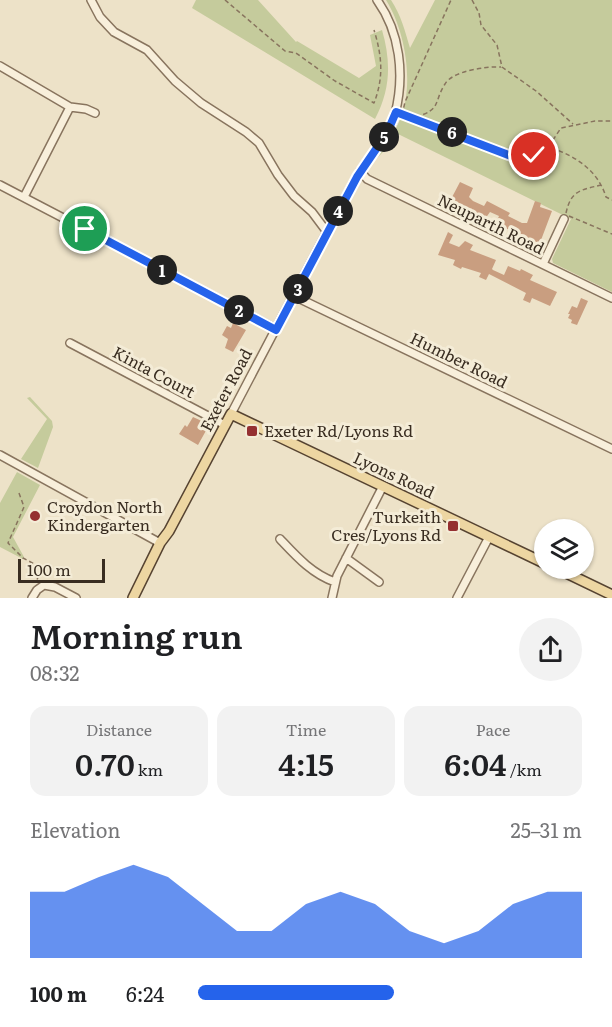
<!DOCTYPE html>
<html lang="en">
<head>
<meta charset="utf-8">
<style>
  body { margin:0; font-family:Literata,serif; background:#f2f2f2; color:#202124; height:100vh; display:flex; flex-direction:column; font-size:22px; white-space:nowrap }
  * { box-sizing:border-box; margin:0 }
  p { font-size:20px; color:#757577 }
  .icon { flex:none; width:33px; height:33px; fill:none; stroke:currentColor; stroke-width:2; stroke-linecap:round; stroke-linejoin:round }
  .map { position:relative; height:598px; overflow:hidden }
  .panel { display:flex; flex-direction:column; background:#fff; flex:1 }
  .panel>* { flex:none }
  .fabs { position:absolute; left:534px; top:519px; display:grid; gap:12px }
  .fabs a { display:grid; place-items:center; width:60px; height:60px; border-radius:50%; background:#fff; box-shadow:0 2px 4px #0004; font-size:30px }
  .scale { position:absolute; left:18px; bottom:15px; width:87px; box-sizing:border-box; padding-left:6px; border:3px solid #392d21; border-top:0; font-size:16px; line-height:21px; white-space:nowrap; color:#392d21; -webkit-text-stroke:4px #f4ecd7; paint-order:stroke }
  .pin { position:absolute; display:grid; place-items:center; width:51px; height:51px; color:#fff; margin:-26px; border:3px solid #fff; border-radius:50%; box-shadow:0 2px 6px #0007 }
  .km { position:absolute; width:30px; height:30px; margin:-15px; border-radius:50%; background:#222; color:#fff; font-size:16px; line-height:30px; text-align:center }
  .round { display:grid; place-items:center; flex:none; width:63px; height:63px; border-radius:32px; background:#f2f2f2 }
  .headline { display:flex; align-items:center; justify-content:space-between; height:102px; padding:0 30px }
  h1 { font-size:33px; font-weight:600; line-height:45px }
  .stats { display:grid; grid-template-columns:repeat(3,1fr); gap:9px; height:102px; padding:6px 30px }
  .stats div { display:grid; align-content:center; border-radius:15px; background:#f2f2f2; text-align:center }
  .stats b { font-size:30px; font-weight:600 }
  .stats small { font-size:16px; font-weight:400 }
  .stats p { font-size:16px }
  .chart { height:168px; padding:12px 30px }
  .chart p { display:flex; justify-content:space-between }
  .chart svg { width:100%; height:108px; margin-top:6px; fill:#2563eb; opacity:.7 }
  ul { padding:0 30px; list-style:none; font-size:20px }
  li { display:grid; grid-template-columns:96px 72px 1fr; align-items:center; height:45px }
  li i { height:15px; border-radius:8px; background:#2563eb }
  .map>svg:first-child { display:block }
  .green { fill:#c5cb9c }
  .building { fill:#c99e80 }
  .lines { fill:none; stroke-linecap:round; stroke-linejoin:round }
  .minor-casing { stroke:#88745e; stroke-width:10 }
  .major-casing { stroke:#564331; stroke-width:12 }
  .path { stroke:#88745e; stroke-width:1.5; stroke-dasharray:4.5 3; stroke-linecap:butt }
  .minor { stroke:#f8efdb; stroke-width:7 }
  .major { stroke:#edd6a2; stroke-width:9 }
  .route-casing { stroke:#fff; stroke-width:12 }
  .route { stroke:#2563eb; stroke-width:8 }
  .poi-dot { fill:#953031; stroke:#f4ecd7; stroke-width:2 }
  .labels { text-anchor:middle; stroke-width:6; stroke-linejoin:round; paint-order:stroke }
  .street-label { font-size:16px; fill:#392d21; stroke:#f4ecd7 }
  .poi-label { font-size:16px; fill:#392d21; stroke:#f4ecd7; text-anchor:start }
</style>
</head>
<body>
<div class="map">
<svg width="612" height="598" viewBox="0 0 612 598">
  <rect width="100%" height="100%" fill="#ede2c8"/>
  <path class="green" d="M196,0H258L296,42L297,41L359,78L376,66L370,35L382,30C391,61 391,89 375,119L192,8Z
    M386,0H391C401,15 405,31 410,48L435,0H612V292L553,263L552,259L571,219L398,134L393,142L373,162C383,149 392,137 399,122C415,87 406,32 386,0Z
    M30,397L52,421L53,427L38,468L21,459L47,419L27,398Z
    M17,472L40,485L13,537L24,557L23,559L0,547V503Z"/>
  <path class="building" d="M460,182L473,188L469,197L473,201L484,206L487,201L510,213L508,216L522,223H527L535,201L541,203L540,207L552,211L538,248L518,237V234L503,227L502,229L495,225L499,216L490,212L485,219L475,214L474,216L464,211L465,208L450,201Z
    M448,232L453,235L449,243L459,247L465,241L473,245L470,250L496,260L492,269L493,270L504,275L508,266L520,271L521,269L533,275L530,280L557,292L550,306L532,298L530,303L523,300L526,293L489,274L486,280L479,277L481,273L462,267L461,269L453,265L455,260L438,255Z
    M581,298L588,301L577,325L571,323L572,320L568,318L570,314H568L572,306L577,308Z
    M233,323L246,330L233,352L225,348L228,339L222,335L227,326L231,328Z
    M193,417L206,423L208,427L198,445L179,434L185,425L187,427Z"/>
  <g class="lines">
    <g class="minor-casing">
      <path id="minor" d="M91,0L100,17L114,32L147,50L175,81L201,103L246,132L259,143L278,175L294,196L312,212L327,232
        M0,66L70,107L86,109L95,113
        M360,171L367,179L612,298
        M0,185L276,329
        M24,197L70,107
        M543,264L564,219
        M294,296L612,449
        M70,343L225,425
        M231,414C272,336 313,257 355,180C367,157 389,139 395,114C405,75 400,32 377,0
        M0,455L160,543
        M280,539C296,556 312,574 335,582
        M346,558L379,582
        M32,598L37,590L44,585L55,587L76,598
        M332,598L337,576L383,486
        M457,598L489,537"/>
    </g>
    <g class="major-casing">
      <path id="major" d="M556,568L612,595
        M133,598L160,543L169,531L231,414L544,563"/>
    </g>
    <path class="path" d="M225,0L285,51L296,53L335,81L374,103C384,77 382,56 374,30
      M472,0L479,13L481,25L497,45L502,67L536,91L573,124
      M402,115L405,102L451,0
      M403,115L511,156L534,155L552,148C577,157 598,171 606,197L612,200
      M416,117C442,109 433,103 445,84C452,71 487,66 501,67
      M552,147L551,143L561,128L595,121H612
      M566,213C571,190 581,190 601,185
      M569,216L612,234
      M19,493L24,507L8,543L23,558L42,568L36,582"/>
    <use href="#minor" class="minor"/>
    <use href="#major" class="major"/>
  </g>
  <g class="lines">
    <g class="route-casing">
      <path id="route" d="M85,229L276,330L357,177L387,133L396,112L511,156L534,155"/>
    </g>
    <use href="#route" class="route"/>
  </g>
  <g class="poi-dot">
    <rect x="246" y="425" width="12" height="12" rx="3"/>
    <circle cx="35" cy="516" r="6"/>
    <rect x="447" y="520" width="12" height="12" rx="3"/>
  </g>
  <g class="labels">
    <g class="street-label">
      <text transform="translate(491 224) rotate(26)" y="6">Neuparth Road</text>
      <text transform="translate(459 360) rotate(26)" y="6">Humber Road</text>
      <text transform="translate(154 372) rotate(28)" y="6">Kinta Court</text>
      <text transform="translate(226 390) rotate(-62)" y="6">Exeter Road</text>
      <text transform="translate(394 475) rotate(25)" y="6">Lyons Road</text>
    </g>
    <g class="poi-label">
      <text x="264" y="437">Exeter Rd/Lyons Rd</text>
      <text x="47" y="513">Croydon North<tspan x="47" dy="18">Kindergarten</tspan></text>
      <text x="441" y="523" text-anchor="end">Turkeith<tspan x="441" dy="18">Cres/Lyons Rd</tspan></text>
    </g>
  </g>
</svg>
<div class="fabs">
<a><svg class="icon" aria-label="layers" viewBox="0 0 24 24"><path d="M12 4l9 5-9 5-9-5zM3 14l9 5 9-5"/></svg></a>
</div>
<div class="scale">100 m</div>
<div class="pin" style="left:85px;top:229px;background:#1e9e55"><svg class="icon" aria-label="arrive" viewBox="0 0 24 24"><path d="M6 21V4h12l-3 4 3 4H6"/></svg></div>
<div class="pin" style="left:534px;top:155px;background:#d93025"><svg class="icon" aria-label="check" viewBox="0 0 24 24"><path d="M5 12l5 5 9-10"/></svg></div>
<b class="km" style="left:162px;top:270px">1</b>
<b class="km" style="left:239px;top:310px">2</b>
<b class="km" style="left:298px;top:289px">3</b>
<b class="km" style="left:338px;top:211px">4</b>
<b class="km" style="left:384px;top:137px">5</b>
<b class="km" style="left:452px;top:132px">6</b>
</div>
<section class="panel">
<div class="headline"><div><h1>Morning run</h1><p>08:32</p></div><a class="round"><svg class="icon" aria-label="share" viewBox="0 0 24 24"><path d="M12 15V3M7 8l5-5 5 5M5 13v7h14v-7"/></svg></a></div>
<div class="stats">
<div><p>Distance</p><b>0.70<small> km</small></b></div>
<div><p>Time</p><b>4:15</b></div>
<div><p>Pace</p><b>6:04<small> /km</small></b></div>
</div>
<div class="chart"><p><span>Elevation</span>25–31 m</p>
<svg viewBox="0 0 160 44" preserveAspectRatio="none"><path d="M0 44V17L10 17L20 11L30 6L40 11L50 22L60 33L70 33L80 22L90 17L100 22L110 33L120 38L130 33L140 22L150 17L160 17V44z"/></svg>
</div>
<ul>
<li><b>100 m</b>6:24<i style="width:51%"></i></li>
</ul>
</section>
</body>
</html>
